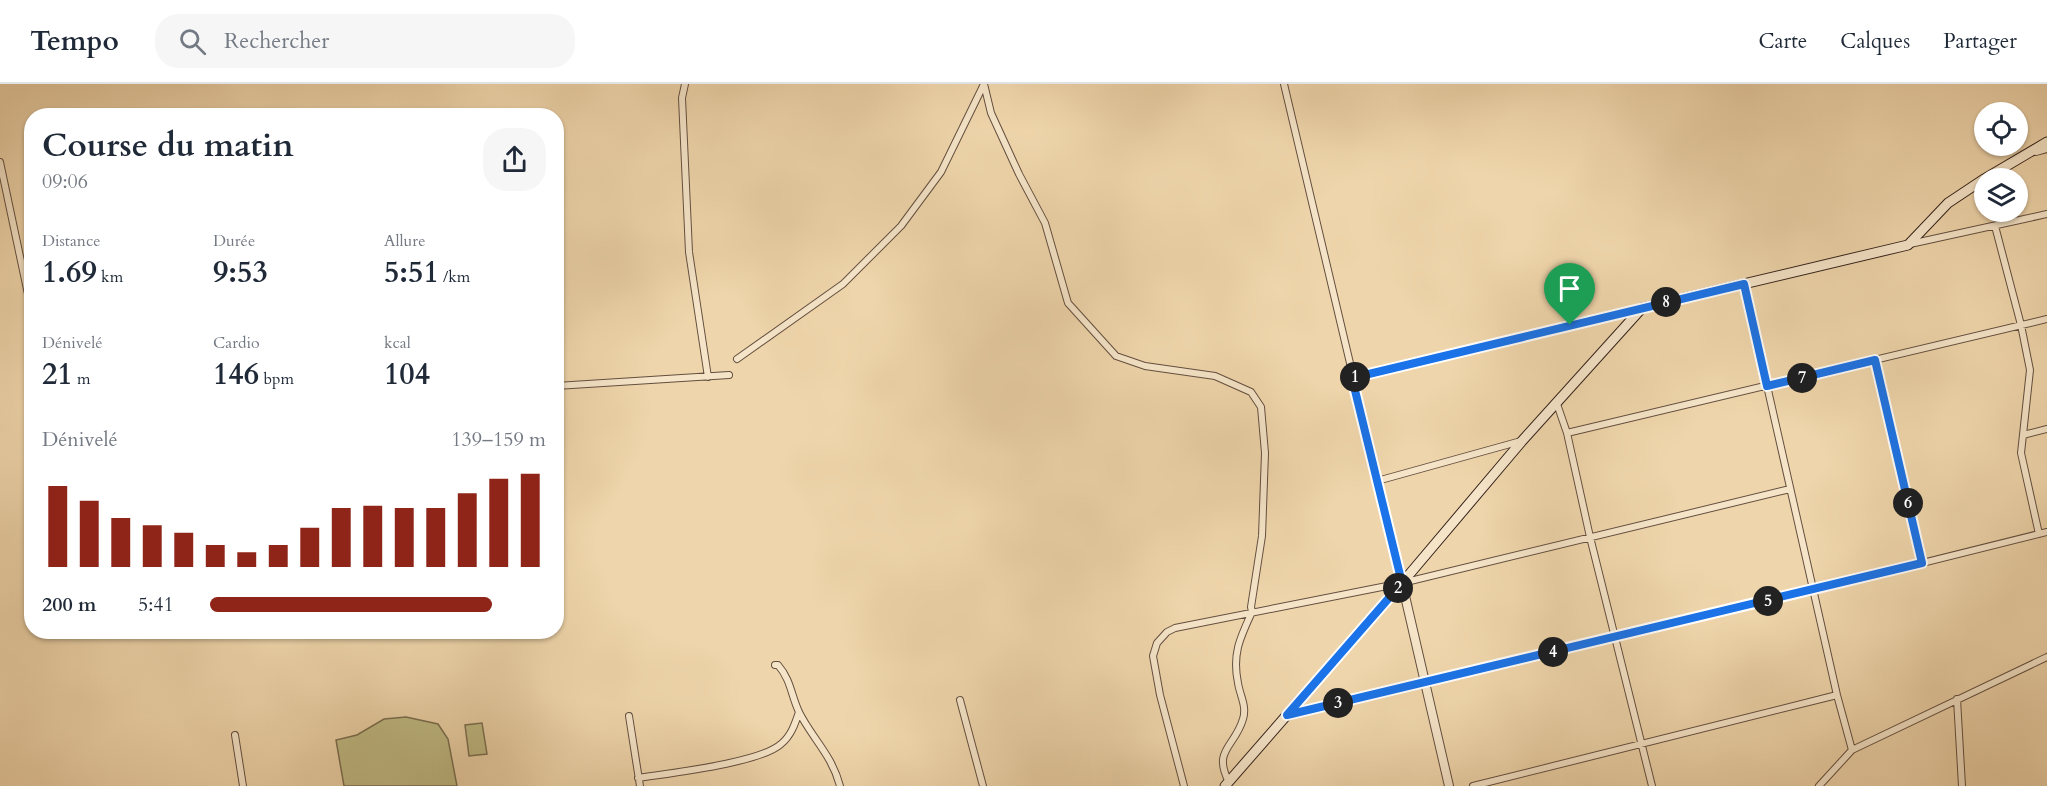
<!DOCTYPE html>
<html lang="fr">
<head>
<meta charset="utf-8">
<style>
  body { margin:0; font-family:Cardo,serif; background:#f6f6f7; color:#1f2937; height:100vh; display:flex; flex-direction:column; font-size:22px; white-space:nowrap }
  * { box-sizing:border-box; margin:0 }
  p { font-size:20px; color:#747a83 }
  .icon { flex:none; width:33px; height:33px; fill:none; stroke:currentColor; stroke-width:2; stroke-linecap:round; stroke-linejoin:round }
  .map { position:relative; flex:1; overflow:hidden }
  .panel { position:absolute; left:24px; top:24px; width:540px; height:531px; display:flex; flex-direction:column; background:#fff; border-radius:24px; box-shadow:0 2px 4px #0004 }
  .panel>* { flex:none }
  .tools { position:absolute; left:1974px; top:18px; display:grid; gap:12px }
  .tools a { display:grid; place-items:center; width:54px; height:54px; border-radius:50%; background:#fff; box-shadow:0 2px 4px #0004; font-size:30px }
  .pin { position:absolute; display:grid; place-items:center; width:51px; height:51px; color:#fff; margin:-62px -26px; border-radius:50% 50% 50% 0; rotate:-45deg; box-shadow:0 0 6px #0007 }
  .pin .icon { rotate:45deg }
  .km { position:absolute; width:30px; height:30px; margin:-15px; border-radius:50%; background:#222; color:#fff; font-size:16px; line-height:30px; text-align:center }
  .round { display:grid; place-items:center; flex:none; width:63px; height:63px; border-radius:24px; background:#f6f6f7 }
  .summary { display:flex; align-items:center; justify-content:space-between; height:102px; padding:0 18px }
  h1 { font-size:33px; font-weight:700; line-height:45px }
  .metrics { display:grid; grid-template-columns:repeat(3,1fr); gap:9px; height:102px; padding:6px 18px }
  .metrics div { display:grid; align-content:center }
  .metrics b { font-size:30px; font-weight:700 }
  .metrics small { font-size:16px; font-weight:400 }
  .metrics p { font-size:16px }
  .chart { height:168px; padding:12px 18px }
  .chart p { display:flex; justify-content:space-between }
  .chart svg { width:100%; height:108px; margin-top:6px; stroke:#8f2418; stroke-width:6 }
  ul { padding:0 18px; list-style:none; font-size:20px }
  li { display:grid; grid-template-columns:96px 72px 1fr; align-items:center; height:45px }
  li i { height:15px; border-radius:8px; background:#8f2418 }
  header { display:flex; align-items:center; gap:36px; box-sizing:border-box; height:84px; padding:0 30px; background:#fff; border-bottom:2px solid #e0e1e3 }
  header strong { font-size:28px }
  nav { display:flex; gap:33px; margin-inline-start:auto; font-size:21px }
  .search { width:420px; height:54px; background:#f6f6f7; display:flex; align-items:center; gap:15px; box-sizing:border-box; padding:0 21px; border-radius:24px; color:#747a83; font-size:22px }
  .map>svg:first-child { display:block }
  .green { fill:#c0bb84; stroke:#7a6e50; stroke-width:1.5 }
  .lines { fill:none; stroke-linecap:round; stroke-linejoin:round }
  .minor-casing { stroke:#634f3f; stroke-width:8 }
  .tertiary-casing { stroke:#634f3f; stroke-width:10 }
  .secondary-casing { stroke:#34221b; stroke-width:11 }
  .minor { stroke:#f5e4c8; stroke-width:6 }
  .tertiary { stroke:#f5e4c8; stroke-width:8 }
  .secondary { stroke:#f5e4c8; stroke-width:9 }
  .route-casing { stroke:#fff; stroke-width:12 }
  .route { stroke:#1a73e8; stroke-width:8 }
</style>
</head>
<body>
<header>
<strong>Tempo</strong>
<div class="search"><svg class="icon" aria-label="search" viewBox="0 0 24 24"><circle cx="10" cy="10" r="6"/><path d="M15 15l6 6"/></svg>Rechercher</div>
<nav><a>Carte</a><a>Calques</a><a>Partager</a></nav>
</header>
<div class="map">
<svg width="2047" height="702" viewBox="0 0 2047 702">
  <rect width="100%" height="100%" fill="#efd5ab"/>
  <filter id="stains"><feTurbulence type="fractalNoise" baseFrequency=".00333" numOctaves="4"/><feColorMatrix values="0 0 0 0 .2 0 0 0 0 .09 0 0 0 0 .02 0 0 0 .5 -.17"/></filter>
  <radialGradient id="worn" r=".72"><stop offset=".6" stop-color="#630" stop-opacity="0"/><stop offset="1" stop-color="#630" stop-opacity=".3"/></radialGradient>
  <path class="green" d="M406,633L438,640L448,655L457,702H344L336,656L357,651L384,635Z
    M482,639L487,670L469,672L465,641Z"/>
  <g class="lines">
    <g class="minor-casing">
      <path id="minor" d="M685,0L682,14L689,168L708,293
        M984,0L991,29L1019,90L1045,139L1068,219L1116,272L1145,282L1215,292L1251,308L1261,323L1265,369L1262,452L1251,523L1252,528C1240,554 1232,570 1238,599C1240,612 1247,622 1243,635C1235,663 1212,666 1229,698
        M1284,0L1402,499
        M2036,68L2047,65
        M0,78L32,229
        M1995,142L2021,241L2030,286L2021,369L2039,450
        M1910,160L2047,130
        M1744,200L1837,611L1852,666
        M737,275L843,200L901,142L941,88L984,0
        M1875,276L1922,479
        M1352,294L1641,224
        M556,302L729,291
        M1557,320L1567,349L1590,453L1652,702
        M1567,349L2047,235
        M2023,351L2047,345
        M1377,397L1521,357
        M775,581H778C791,596 791,611 799,628C812,654 832,671 840,702
        M1957,615L1962,702
        M960,616L983,702
        M1287,630L1814,506L2047,448
        M629,632L640,702
        M235,651L243,702
        M638,694C670,689 760,679 781,660C791,652 795,640 799,628
        M1184,702L1160,611L1153,572L1157,559L1167,548L1175,544L1402,499L1790,405
        M1473,702L1837,611
        M1819,702L1852,666L2047,573"/>
    </g>
    <g class="tertiary-casing">
      <path id="tertiary" d="M1402,499L1449,702"/>
    </g>
    <g class="secondary-casing">
      <path id="secondary" d="M1986,94L2047,58
        M1225,702L1402,499L1522,357L1642,224L1908,161L1948,119L1984,95"/>
    </g>
    <use href="#minor" class="minor"/>
    <use href="#tertiary" class="tertiary"/>
    <use href="#secondary" class="secondary"/>
  </g>
  <g class="lines">
    <g class="route-casing">
      <path id="route" d="M1744,200L1767,302L1875,276L1922,479L1287,631L1402,499L1352,294Z"/>
    </g>
    <use href="#route" class="route"/>
  </g>
  <rect width="100%" height="100%" filter="url(#stains)"/>
  <rect width="100%" height="100%" fill="url(#worn)"/>
</svg>
<div class="tools">
<a><svg class="icon" aria-label="locate" viewBox="0 0 24 24"><circle cx="12" cy="12" r="6"/><path d="M12 2v4M12 18v4M2 12h4M18 12h4"/></svg></a>
<a><svg class="icon" aria-label="layers" viewBox="0 0 24 24"><path d="M12 4l9 5-9 5-9-5zM3 14l9 5 9-5"/></svg></a>
</div>
<div class="pin" style="left:1570px;top:241px;background:#1e9e55"><svg class="icon" aria-label="arrive" viewBox="0 0 24 24"><path d="M6 21V4h12l-3 4 3 4H6"/></svg></div>
<b class="km" style="left:1355px;top:293px">1</b>
<b class="km" style="left:1398px;top:504px">2</b>
<b class="km" style="left:1338px;top:619px">3</b>
<b class="km" style="left:1553px;top:568px">4</b>
<b class="km" style="left:1768px;top:517px">5</b>
<b class="km" style="left:1908px;top:419px">6</b>
<b class="km" style="left:1802px;top:294px">7</b>
<b class="km" style="left:1666px;top:218px">8</b>
<section class="panel">
<div class="summary"><div><h1>Course du matin</h1><p>09:06</p></div><a class="round"><svg class="icon" aria-label="share" viewBox="0 0 24 24"><path d="M12 15V3M7 8l5-5 5 5M5 13v7h14v-7"/></svg></a></div>
<div class="metrics">
<div><p>Distance</p><b>1.69<small> km</small></b></div>
<div><p>Durée</p><b>9:53</b></div>
<div><p>Allure</p><b>5:51<small> /km</small></b></div>
</div>
<div class="metrics">
<div><p>Dénivelé</p><b>21<small> m</small></b></div>
<div><p>Cardio</p><b>146<small> bpm</small></b></div>
<div><p>kcal</p><b>104</b></div>
</div>
<div class="chart"><p><span>Dénivelé</span>139–159 m</p>
<svg viewBox="0 0 160 44" preserveAspectRatio="none"><path d="M5 44V11M15 44V17M25 44V24M35 44V27M45 44V30M55 44V35M65 44V38M75 44V35M85 44V28M95 44V20M105 44V19M115 44V20M125 44V20M135 44V14M145 44V8M155 44V6"/></svg>
</div>
<ul>
<li><b>200 m</b>5:41<i style="width:84%"></i></li>
</ul>
</section>
</div>
</body>
</html>
